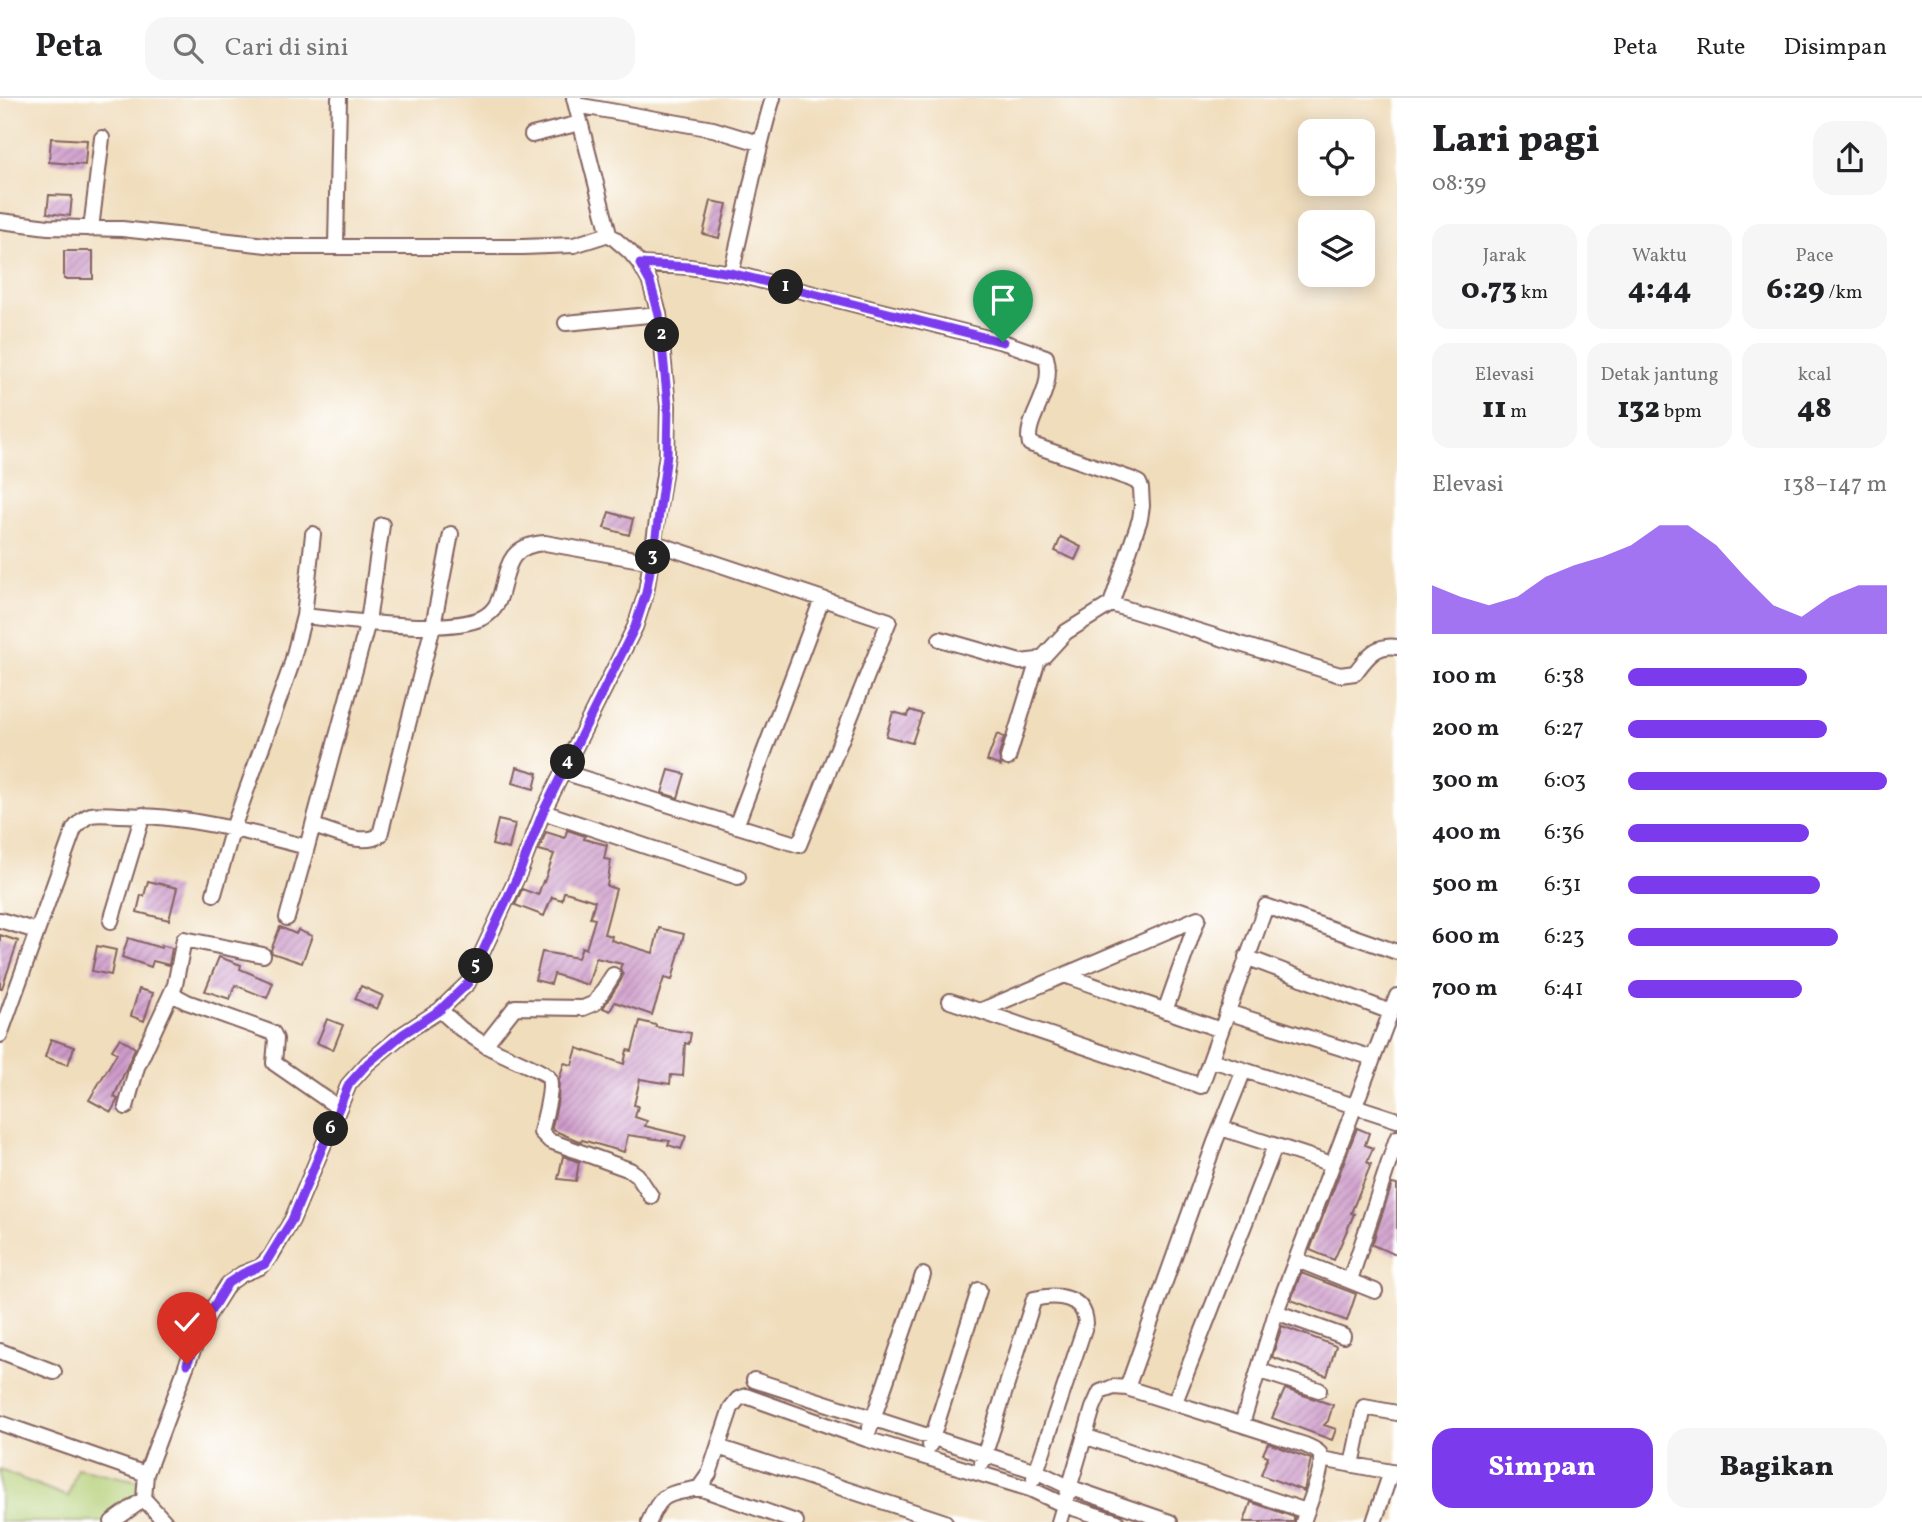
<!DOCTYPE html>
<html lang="id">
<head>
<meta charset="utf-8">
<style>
  body { margin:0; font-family:Vollkorn,serif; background:#f6f6f6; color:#202124; height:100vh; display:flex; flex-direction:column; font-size:26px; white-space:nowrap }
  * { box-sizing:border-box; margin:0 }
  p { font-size:23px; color:#757577 }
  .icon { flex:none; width:38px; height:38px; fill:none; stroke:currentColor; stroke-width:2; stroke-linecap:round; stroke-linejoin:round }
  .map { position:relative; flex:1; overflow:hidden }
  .sheet { display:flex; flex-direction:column; background:#fff; width:525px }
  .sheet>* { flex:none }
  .tools { position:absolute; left:1298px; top:21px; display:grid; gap:14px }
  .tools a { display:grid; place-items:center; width:77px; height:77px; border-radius:14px; background:#fff; box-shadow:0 4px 18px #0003; font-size:35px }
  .pin { position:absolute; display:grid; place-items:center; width:60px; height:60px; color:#fff; margin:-72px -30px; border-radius:50% 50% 50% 0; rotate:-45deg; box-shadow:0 0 7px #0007 }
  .pin .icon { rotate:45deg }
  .km { position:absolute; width:35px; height:35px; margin:-18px; border-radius:50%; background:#222; color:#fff; font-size:19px; line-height:35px; text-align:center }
  .round { display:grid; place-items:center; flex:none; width:74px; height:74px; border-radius:21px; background:#f6f6f6 }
  .headline { display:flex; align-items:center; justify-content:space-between; height:119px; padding:0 35px }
  h1 { font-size:38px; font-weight:800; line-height:52px }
  .figures { display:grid; grid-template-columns:repeat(3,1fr); gap:10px; height:119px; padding:7px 35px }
  .figures div { display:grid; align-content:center; border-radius:18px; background:#f6f6f6; text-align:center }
  .figures b { font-size:30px; font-weight:800 }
  .figures small { font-size:19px; font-weight:400 }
  .figures p { font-size:19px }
  .chart { height:196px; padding:14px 35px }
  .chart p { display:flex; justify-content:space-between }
  .chart svg { width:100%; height:126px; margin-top:7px; fill:#7c3aed; opacity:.7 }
  .button { display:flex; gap:14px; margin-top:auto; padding:14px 35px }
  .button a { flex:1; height:80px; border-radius:21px; background:#7c3aed; color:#fff; font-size:28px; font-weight:800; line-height:80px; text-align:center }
  .button a+a { background:#f6f6f6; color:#202124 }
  ul { padding:0 35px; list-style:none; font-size:23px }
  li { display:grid; grid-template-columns:112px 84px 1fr; align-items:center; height:52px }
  li i { height:18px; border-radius:9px; background:#7c3aed }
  header { display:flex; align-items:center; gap:42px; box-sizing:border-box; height:98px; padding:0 35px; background:#fff; border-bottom:2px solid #e0e0e0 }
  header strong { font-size:33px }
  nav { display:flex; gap:38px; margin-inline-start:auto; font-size:24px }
  .search { width:490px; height:63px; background:#f6f6f6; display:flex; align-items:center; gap:18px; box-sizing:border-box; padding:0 24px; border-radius:21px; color:#757577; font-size:26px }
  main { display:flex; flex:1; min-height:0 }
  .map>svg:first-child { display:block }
  .grass { fill:#b3cf76; stroke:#7e7750; stroke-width:2 }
  .building { fill:url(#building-hatch) }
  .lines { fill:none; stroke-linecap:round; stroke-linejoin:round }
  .street-casing { stroke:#84625e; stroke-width:18 }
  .street { stroke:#fff; stroke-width:14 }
  .route-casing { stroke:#fff; stroke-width:14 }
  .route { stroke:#7c3aed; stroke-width:9 }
</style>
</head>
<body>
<header>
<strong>Peta</strong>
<div class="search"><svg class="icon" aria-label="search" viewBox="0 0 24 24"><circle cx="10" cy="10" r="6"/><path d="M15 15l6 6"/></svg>Cari di sini</div>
<nav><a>Peta</a><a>Rute</a><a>Disimpan</a></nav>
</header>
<main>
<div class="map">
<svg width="1397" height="1424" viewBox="0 0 1397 1424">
  <defs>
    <pattern id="building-hatch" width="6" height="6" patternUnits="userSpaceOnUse" patternTransform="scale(1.75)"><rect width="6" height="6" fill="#ce9bca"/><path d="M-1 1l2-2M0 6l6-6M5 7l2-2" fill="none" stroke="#a97ea4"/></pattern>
  </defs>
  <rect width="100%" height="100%" fill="#fff"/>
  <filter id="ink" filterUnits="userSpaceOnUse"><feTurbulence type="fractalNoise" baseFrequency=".0143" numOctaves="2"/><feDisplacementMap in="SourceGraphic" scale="14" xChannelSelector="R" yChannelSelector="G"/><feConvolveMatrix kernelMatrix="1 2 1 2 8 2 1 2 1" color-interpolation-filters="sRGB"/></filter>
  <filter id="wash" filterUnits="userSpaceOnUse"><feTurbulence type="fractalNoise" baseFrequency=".00686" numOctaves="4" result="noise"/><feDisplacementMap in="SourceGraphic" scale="28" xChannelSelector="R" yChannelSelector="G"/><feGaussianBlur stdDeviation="1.57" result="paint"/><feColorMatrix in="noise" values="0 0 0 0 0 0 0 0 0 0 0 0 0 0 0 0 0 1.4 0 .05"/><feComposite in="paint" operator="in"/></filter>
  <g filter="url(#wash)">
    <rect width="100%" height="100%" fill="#f0ddbc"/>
    <path class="grass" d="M77,1370L139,1383L138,1409L118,1424H0V1372L68,1399Z"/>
    <g id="blocks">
      <path class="building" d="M51,40L87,42L85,67L49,64Z
        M49,97L72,98L70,118L47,115Z
        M711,103L727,106L719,140L703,136Z
        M64,153H93V181H64Z
        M609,414L633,421L629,437L604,430Z
        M1061,439L1081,449L1075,462L1055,453Z
        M910,612L922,616L912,645L886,638L893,614L908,618Z
        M997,636L1004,639L999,658L1001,668L987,663Z
        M517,669L538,675L534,691L513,685Z
        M669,672L685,676L678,700L662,695Z
        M498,722L515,726L509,751L492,747Z
        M567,732L585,738L584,741L607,747L604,761L611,762L607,788L616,791L604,836L612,838L611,842L653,855L659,830L684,836L672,882L664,880L652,917L615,904L610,913L603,910L621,882L623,877L620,870L622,866L596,860L588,887L554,876L551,886L535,882L542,854L578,860L582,849L586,851L595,821L590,820L595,803L569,795L564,794L562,802L552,799L544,818L515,807L522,791L538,797L543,783L544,784L554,756L539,752L546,734L565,740Z
        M148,783L177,790L169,822L137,814L141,797L144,798Z
        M280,829L296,836L298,832L312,838L302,865L272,855L271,852Z
        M0,837L18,843L2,890H0Z
        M128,840L161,850V847L172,850L169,867L153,863L151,869L122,859Z
        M97,848L116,852L111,877L92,873Z
        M219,859L241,867L240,871L273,885L267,900L235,887L230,901L205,893Z
        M361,888L383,898L377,911L355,901Z
        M139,891L153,895L144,923L131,918Z
        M327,921L343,927L333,952L317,945Z
        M640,923L656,927V929L691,935L689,946L685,945L683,978L671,977L670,986L640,981L634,1007L638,1008L635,1019L647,1023L645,1028L686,1038L681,1051L668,1047L670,1043L628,1037L624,1054L582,1042L581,1044L553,1032L552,1030L558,1001L559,982L564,965L572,967L577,950L624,966L627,952L632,953Z
        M120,940L135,950L114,999L118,1001L111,1014L89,1002L117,955L112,952Z
        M51,941L74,949L68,967L45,959Z
        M1357,1030L1369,1035L1365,1047L1373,1050L1367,1064L1371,1066L1351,1115L1354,1116L1334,1162L1310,1152Z
        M563,1058L579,1064L576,1083L558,1081Z
        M1392,1086L1397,1087V1157L1372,1147Z
        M1301,1175L1356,1196L1347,1223L1291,1202Z
        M1282,1228L1336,1248L1327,1278L1272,1259Z
        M1285,1291L1333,1307L1328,1323L1324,1327L1336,1331L1332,1342L1272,1320Z
        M1268,1345L1311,1361L1304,1393L1261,1377L1268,1358L1263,1356Z
        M1251,1404L1294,1419V1424H1244Z"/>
    </g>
  </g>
  <g filter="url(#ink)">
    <use href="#blocks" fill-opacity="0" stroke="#84625e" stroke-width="2"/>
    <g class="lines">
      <g class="street-casing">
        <path id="street" d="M576,7L713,31L759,45
          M532,37L580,25
          M0,123L48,129L122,131L284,149H523L574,147L609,136
          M91,131L102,40
          M336,147L339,0
          M640,166L689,169L731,175L1003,244L1046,259C1056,295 1023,321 1030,346L1131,381L1139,385L1141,390L1142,408L1140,421L1111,506L1066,534L1044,558L1038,562L1020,564L940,541
          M731,175C746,117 755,58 773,0
          M566,225L659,216
          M1111,506L1340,577L1355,575C1367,559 1376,546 1397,549
          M304,518C346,522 445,537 482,520C518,503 488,448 545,445L652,464
          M1008,660L1038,562
          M563,674L799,747L889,523L655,445
          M543,714L738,779
          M313,728C332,733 362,749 380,737L433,528L451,436
          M736,728L822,501
          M214,796L233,730L291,568L304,518L313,436
          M287,820L307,749
          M0,822L37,833
          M111,823L143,717
          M1246,859L1391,914
          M1064,877L1221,932
          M172,896L187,904L273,935L276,941L274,965L339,1010
          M950,903L1201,988L1266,808L1397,854
          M440,912L461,931L485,947L515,909L583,910L595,905L613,877
          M980,913L1198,820L1165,913
          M1227,914L1373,960
          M0,937L74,731C79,725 84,719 91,717C99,715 110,717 119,717C183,717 245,733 307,749L368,524L382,427
          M485,947C495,954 547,974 549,980C553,992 544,1021 541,1034L550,1043L630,1072L637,1077L651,1098
          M1211,962L1244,972
          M126,1009L137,969L175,887L184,841L263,857
          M1221,1030L1332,1066
          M1392,1055L1397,1040
          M1297,1162L1375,1193
          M1350,1182L1392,1055H1397
          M1276,1214L1343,1238
          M0,1253L54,1274
          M1260,1273L1319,1292
          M754,1282L1036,1373L1069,1389L1170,1424
          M1127,1290L1215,1044L1244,972L1397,1022
          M1175,1304L1275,1048
          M0,1325L146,1376
          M1242,1326L1276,1214L1397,898
          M1084,1338L1306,1413
          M866,1341L923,1177
          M930,1347L979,1192
          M718,1349L945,1424
          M1321,1361L1397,1375
          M982,1365L1034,1201C1056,1196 1084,1197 1086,1225L1034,1380
          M1352,1367L1364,1309L1397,1315
          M699,1390L796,1424
          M112,1424L144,1401
          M165,1424L144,1401L146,1376L187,1266L209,1216L228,1186L242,1176L260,1169L271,1158L292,1122L349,986L368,965L403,936L440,912L468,885L520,773L543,714L635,529L646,495L667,357L668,308L659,216L650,184L640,166L630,154L609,136L574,0
          M649,1424C662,1392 669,1397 699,1390L709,1376L731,1310L738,1301L746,1298L866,1341L1030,1391L1064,1407L1117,1424
          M1059,1424L1093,1310L1100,1294L1114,1289L1127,1290L1305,1347C1309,1349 1318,1352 1320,1356C1326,1367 1307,1411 1303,1424
          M1374,1424L1391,1374"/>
      </g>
      <use href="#street" class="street"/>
    </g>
  </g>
  <g class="lines" filter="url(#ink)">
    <g class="route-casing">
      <path id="route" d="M187,1266L209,1216L228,1185L242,1176L265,1166L292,1122L349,986L368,965L403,936L440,912L468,885L520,773L543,714L635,529L646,495L655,445L667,357L668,308L659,216L650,184L640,166L689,169L731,175L1003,244"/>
    </g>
    <use href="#route" class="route"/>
  </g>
</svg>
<div class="tools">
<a><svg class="icon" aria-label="locate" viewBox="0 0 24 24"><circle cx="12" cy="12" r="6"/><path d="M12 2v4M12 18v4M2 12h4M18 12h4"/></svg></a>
<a><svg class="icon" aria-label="layers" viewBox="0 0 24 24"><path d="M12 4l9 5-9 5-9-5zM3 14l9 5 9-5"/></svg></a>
</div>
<div class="pin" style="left:1003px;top:244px;background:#1e9e55"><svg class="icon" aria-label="arrive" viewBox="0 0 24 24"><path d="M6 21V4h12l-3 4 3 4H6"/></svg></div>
<div class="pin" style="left:187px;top:1266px;background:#d93025"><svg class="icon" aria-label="check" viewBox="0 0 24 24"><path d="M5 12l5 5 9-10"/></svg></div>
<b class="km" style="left:786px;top:189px">1</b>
<b class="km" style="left:662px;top:237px">2</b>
<b class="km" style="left:653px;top:459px">3</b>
<b class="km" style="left:568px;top:664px">4</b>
<b class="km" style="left:476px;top:868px">5</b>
<b class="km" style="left:331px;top:1031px">6</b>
</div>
<section class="sheet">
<div class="headline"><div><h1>Lari pagi</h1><p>08:39</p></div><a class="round"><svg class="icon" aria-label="share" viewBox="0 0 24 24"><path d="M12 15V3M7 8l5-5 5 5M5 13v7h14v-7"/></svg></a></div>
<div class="figures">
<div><p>Jarak</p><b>0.73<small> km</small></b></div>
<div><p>Waktu</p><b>4:44</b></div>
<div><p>Pace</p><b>6:29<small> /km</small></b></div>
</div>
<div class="figures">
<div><p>Elevasi</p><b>11<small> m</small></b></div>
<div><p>Detak jantung</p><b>132<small> bpm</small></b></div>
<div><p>kcal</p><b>48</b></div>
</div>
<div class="chart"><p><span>Elevasi</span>138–147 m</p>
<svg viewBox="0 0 160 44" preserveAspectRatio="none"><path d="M0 44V27L10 31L20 34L30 31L40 24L50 20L60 17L70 13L80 6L90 6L100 13L110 24L120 34L130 38L140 31L150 27L160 27V44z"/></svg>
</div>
<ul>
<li><b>100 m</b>6:38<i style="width:69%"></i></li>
<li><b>200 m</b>6:27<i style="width:77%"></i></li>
<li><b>300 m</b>6:03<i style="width:100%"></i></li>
<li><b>400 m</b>6:36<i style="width:70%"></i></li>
<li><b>500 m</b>6:31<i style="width:74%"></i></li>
<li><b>600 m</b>6:23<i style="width:81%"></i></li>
<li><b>700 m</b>6:41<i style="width:67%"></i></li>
</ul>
<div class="button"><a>Simpan</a><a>Bagikan</a></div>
</section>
</main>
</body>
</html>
